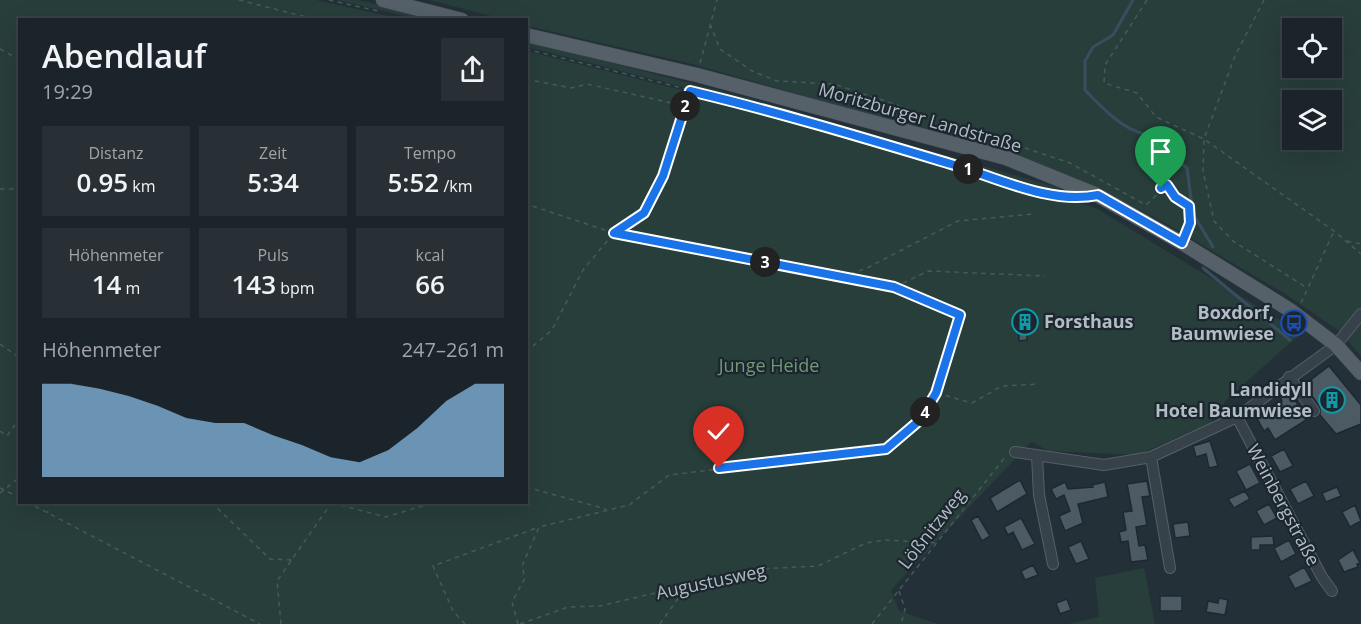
<!DOCTYPE html>
<html lang="de">
<head>
<meta charset="utf-8">
<style>
  body { margin:0; font-family:"Open Sans",sans-serif; background:#283036; color:#f1f3f6; height:100vh; display:flex; flex-direction:column; font-size:22px; white-space:nowrap }
  * { box-sizing:border-box; margin:0 }
  p { font-size:20px; color:#a0a4a8 }
  .icon { flex:none; width:33px; height:33px; fill:none; stroke:currentColor; stroke-width:2; stroke-linecap:round; stroke-linejoin:round }
  .map { position:relative; flex:1; overflow:hidden }
  .drawer { position:absolute; left:18px; top:18px; width:510px; height:486px; display:flex; flex-direction:column; background:#1b242a; border-radius:0px; box-shadow:0 6px 24px #0002,0 0 0 2px #394147 }
  .drawer>* { flex:none }
  .tools { position:absolute; left:1282px; top:18px; display:grid; gap:12px }
  .tools a { display:grid; place-items:center; width:60px; height:60px; border-radius:0px; background:#1b242a; box-shadow:0 6px 24px #0002,0 0 0 2px #394147; font-size:30px }
  .pin { position:absolute; display:grid; place-items:center; width:51px; height:51px; color:#fff; margin:-62px -26px; border-radius:50% 50% 50% 0; rotate:-45deg; box-shadow:0 0 6px #0007 }
  .pin .icon { rotate:45deg }
  .km { position:absolute; width:30px; height:30px; margin:-15px; border-radius:50%; background:#222; color:#fff; font-size:16px; line-height:30px; text-align:center }
  .round { display:grid; place-items:center; flex:none; width:63px; height:63px; border-radius:0px; background:#283036 }
  .overview { display:flex; align-items:center; justify-content:space-between; height:102px; padding:0 24px }
  h1 { font-size:33px; font-weight:600; line-height:45px }
  .stats { display:grid; grid-template-columns:repeat(3,1fr); gap:9px; height:102px; padding:6px 24px }
  .stats div { display:grid; align-content:center; border-radius:0px; background:#283036; text-align:center }
  .stats b { font-size:26px; font-weight:600 }
  .stats small { font-size:16px; font-weight:400 }
  .stats p { font-size:16px }
  .chart { height:168px; padding:12px 24px }
  .chart p { display:flex; justify-content:space-between }
  .chart svg { width:100%; height:108px; margin-top:6px; fill:#8cc2ef; opacity:.7 }
  .map>svg:first-child { display:block }
  .green { fill:#283e3b; fill-rule:evenodd }
  .lines { fill:none; stroke-linecap:round; stroke-linejoin:round }
  .stream { stroke:#384e5e; stroke-width:3 }
  .building { fill:#4c5a64; stroke:#1e2830; stroke-width:1.5 }
  .minor-casing { stroke:#555f67; stroke-width:12 }
  .major-casing { stroke:#434d55; stroke-width:15 }
  .path { stroke:#475a59; stroke-width:1.5; stroke-dasharray:4.5 4.5; stroke-linecap:butt }
  .minor { stroke:#374149; stroke-width:10 }
  .major { stroke:#556069; stroke-width:14 }
  .route-casing { stroke:#fff; stroke-width:12 }
  .route { stroke:#1a73e8; stroke-width:8 }
  .labels { text-anchor:middle; stroke-width:4.5; stroke-linejoin:round; paint-order:stroke }
  .street-label { font-size:18px; fill:#b2bcc5; stroke:#1c262e }
  .poi-label { font-size:18px; font-weight:bold; fill:#b2bcc5; stroke:#1c262e; text-anchor:end }
  .park-label { font-size:18px; fill:#729975; stroke:#1c262e }
</style>
</head>
<body>
<div class="map">
<svg width="1361" height="624" viewBox="0 0 1361 624">
  <rect width="100%" height="100%" fill="#243038"/>
  <path class="green" d="M0,0H316L401,19L20,20V502H526L527,51L749,107L1096,208L1301,333L1226,400L1210,423L1138,455L1049,451L1031,442L891,590L899,611L938,624H0Z
    M337,0H358L440,19H418Z
    M429,0H1361V356L1339,331L1285,294L1160,220L1098,189L930,132L692,64L527,26L526,20L503,19ZM1293,28H1332V68H1293ZM1293,100H1332V140H1293Z
    M526,41L752,99L1083,195L1079,197L751,104L527,47Z
    M1144,568L1155,624H1068L1099,617L1095,578Z"/>
  <g class="lines">
    <path class="stream" d="M1133,0L1113,35L1093,47L1085,61V90C1106,112 1132,140 1164,135L1168,152L1187,168L1193,214L1213,247
      M1203,268L1290,340"/>
  </g>
  <path class="building" d="M1018,314H1032V329H1027V340L1019,341Z
    M1329,366L1361,405V424L1336,434L1320,415V407L1304,385Z
    M1290,391L1306,420L1275,440L1268,428L1264,431L1255,415L1282,401L1280,396Z
    M1210,441L1218,466L1209,468L1206,454L1196,457L1193,446Z
    M1284,449L1293,466L1280,472L1271,456Z
    M1250,464L1260,483L1246,490L1236,471Z
    M1020,480L1027,494L997,512L990,498Z
    M1147,481L1150,496L1142,497L1147,525L1136,527L1139,546L1145,545L1148,560L1131,562L1128,541L1121,542L1119,532L1126,530L1123,512L1132,511L1127,484Z
    M1306,481L1314,496L1298,504L1290,489Z
    M1065,482L1068,489L1093,487L1092,485L1105,482L1108,497L1078,504L1083,523L1065,531L1059,516L1070,511L1064,495L1056,499L1051,489Z
    M1337,487L1341,496L1326,502L1322,493Z
    M1245,491L1250,499L1234,508L1228,499Z
    M1269,504L1277,518L1264,525L1256,511Z
    M1355,505L1361,521L1350,527L1342,512Z
    M978,516L990,536L982,541L971,520Z
    M1021,518L1035,544L1022,550L1013,532L1008,535L1004,527Z
    M1188,522L1190,536L1175,538L1173,524Z
    M1273,536L1274,545H1260V550H1251V537Z
    M1289,540L1296,554L1281,562L1274,548Z
    M1081,541L1089,559L1076,564L1068,547Z
    M1353,550L1360,563L1357,564L1358,567L1344,572L1338,560Z
    M1033,565L1038,575L1025,580L1021,571Z
    M1304,567L1312,581L1295,589L1288,576Z
    M1160,596H1182V611H1160Z
    M1219,598L1228,600L1225,615L1206,612L1208,601L1218,603Z
    M1067,599L1071,610L1060,614L1056,603Z"/>
  <g class="lines">
    <g class="minor-casing">
      <path id="minor" d="M1289,377L1314,411
        M1237,417L1322,577L1332,591
        M1015,452L1104,465L1151,457L1237,417L1336,345L1361,314
        M1037,456L1039,495L1053,564
        M1151,457L1170,568"/>
    </g>
    <g class="major-casing">
      <path id="major" d="M383,0L462,20
        M526,35L697,75L1006,158L1097,195L1182,243L1290,310L1336,345L1361,373"/>
    </g>
    <path class="path" d="M239,0L318,20
      M329,0L378,11
      M1147,0L1105,65L1104,83L1137,93L1156,117L1204,139L1334,231L1361,254
      M1264,0L1235,56L1204,139L1203,171L1214,221L1233,241L1307,288
      M710,24L720,49L752,71L777,81L834,84L1070,163L1146,205L1167,185L1175,197L1189,206L1190,223L1187,231
      M0,49L20,60
      M526,49L750,105L1025,187L1067,196
      M700,63L717,0
      M526,79L571,88L587,84L684,106
      M0,189H20
      M1347,241L1361,244
      M842,277L867,268L958,221L1033,214
      M895,287L928,271L1045,276
      M1301,303L1334,231
      M0,344L20,358
      M526,352L552,330L583,270L614,233L644,213L663,176L692,87
      M937,393L972,403L1002,386L1038,384
      M0,431L7,436L20,418
      M526,487L606,509
      M0,488L20,498
      M0,493L20,477
      M27,502L260,624
      M46,502L48,513
      M211,502L270,559L292,560
      M332,503L386,517L435,502
      M899,591L905,609L901,624
      M281,624L277,581L332,502
      M465,624L453,611L433,566L539,527
      M518,624L512,602L525,578L522,566L539,527L629,505L669,475L886,449L920,420L936,393L960,315L894,287L614,233L526,204
      M520,624L568,607L600,606L757,569L818,566L866,543L886,540L937,543
      M660,624L686,587
      M872,624L1006,456"/>
    <use href="#minor" class="minor"/>
    <use href="#major" class="major"/>
  </g>
  <g class="lines">
    <g class="route-casing">
      <path id="route" d="M719,468L886,449L920,420L936,393L960,315L894,287L614,233L644,213L663,176L690,91C778,112 864,138 951,164C996,177 1050,205 1098,195L1182,243L1190,223L1189,206L1175,197L1167,185L1161,188"/>
    </g>
    <use href="#route" class="route"/>
  </g>
  <defs>
    <g id="building-ring" transform="scale(1.35)"><circle r="9.5" fill="#1c262e" stroke="#0f9aa8" stroke-width="1.5"/><path d="M-4-6H4V6H1V3H-1V6H-4ZM-2.5-4.3h1.7v1.8h-1.7ZM.8-4.3h1.7v1.8H.8ZM-2.5-1h1.7V.8h-1.7ZM.8-1h1.7V.8H.8Z" fill="#0f9aa8"/></g>
    <g id="bus-ring" transform="scale(1.35)"><circle r="9.5" fill="#1c262e" stroke="#1a4fb4" stroke-width="1.5"/><path d="M-5-6H5V4H4V6H2V4H-2V6H-4V4H-5ZM-3.5-4V0h7V-4ZM-3.5 1.2v1.5H-2V1.2ZM2 1.2v1.5H3.5V1.2Z" fill="#1a4fb4"/></g>
  </defs>
  <g fill-rule="evenodd">
    <use href="#building-ring" x="1025" y="322"/>
    <use href="#bus-ring" x="1294" y="323"/>
    <use href="#building-ring" x="1332" y="400"/>
  </g>
  <g class="labels">
    <g class="street-label">
      <text transform="translate(920 118) rotate(16)" y="6">Moritzburger Landstraße</text>
      <text transform="translate(1283 505) rotate(62)" y="6">Weinbergstraße</text>
      <text transform="translate(932 529) rotate(-52)" y="6">Lößnitzweg</text>
      <text transform="translate(711 582) rotate(-12)" y="6">Augustusweg</text>
    </g>
    <g class="poi-label">
      <text x="1274" y="319">Boxdorf,<tspan x="1274" dy="21">Baumwiese</tspan></text>
      <text x="1044" y="328" text-anchor="start">Forsthaus</text>
      <text x="1312" y="396">Landidyll<tspan x="1312" dy="21">Hotel Baumwiese</tspan></text>
    </g>
    <g class="park-label">
      <text x="769" y="372">Junge Heide</text>
    </g>
  </g>
</svg>
<div class="tools">
<a><svg class="icon" aria-label="locate" viewBox="0 0 24 24"><circle cx="12" cy="12" r="6"/><path d="M12 2v4M12 18v4M2 12h4M18 12h4"/></svg></a>
<a><svg class="icon" aria-label="layers" viewBox="0 0 24 24"><path d="M12 4l9 5-9 5-9-5zM3 14l9 5 9-5"/></svg></a>
</div>
<div class="pin" style="left:1161px;top:188px;background:#1e9e55"><svg class="icon" aria-label="arrive" viewBox="0 0 24 24"><path d="M6 21V4h12l-3 4 3 4H6"/></svg></div>
<div class="pin" style="left:719px;top:468px;background:#d93025"><svg class="icon" aria-label="check" viewBox="0 0 24 24"><path d="M5 12l5 5 9-10"/></svg></div>
<b class="km" style="left:968px;top:169px">1</b>
<b class="km" style="left:685px;top:106px">2</b>
<b class="km" style="left:765px;top:262px">3</b>
<b class="km" style="left:925px;top:412px">4</b>
<section class="drawer">
<div class="overview"><div><h1>Abendlauf</h1><p>19:29</p></div><a class="round"><svg class="icon" aria-label="share" viewBox="0 0 24 24"><path d="M12 15V3M7 8l5-5 5 5M5 13v7h14v-7"/></svg></a></div>
<div class="stats">
<div><p>Distanz</p><b>0.95<small> km</small></b></div>
<div><p>Zeit</p><b>5:34</b></div>
<div><p>Tempo</p><b>5:52<small> /km</small></b></div>
</div>
<div class="stats">
<div><p>Höhenmeter</p><b>14<small> m</small></b></div>
<div><p>Puls</p><b>143<small> bpm</small></b></div>
<div><p>kcal</p><b>66</b></div>
</div>
<div class="chart"><p><span>Höhenmeter</span>247–261 m</p>
<svg viewBox="0 0 160 44" preserveAspectRatio="none"><path d="M0 44V6L10 6L20 8L30 11L40 15L50 20L60 22L70 22L80 27L90 31L100 36L110 38L120 33L130 24L140 13L150 6L160 6V44z"/></svg>
</div>
</section>
</div>
</body>
</html>
